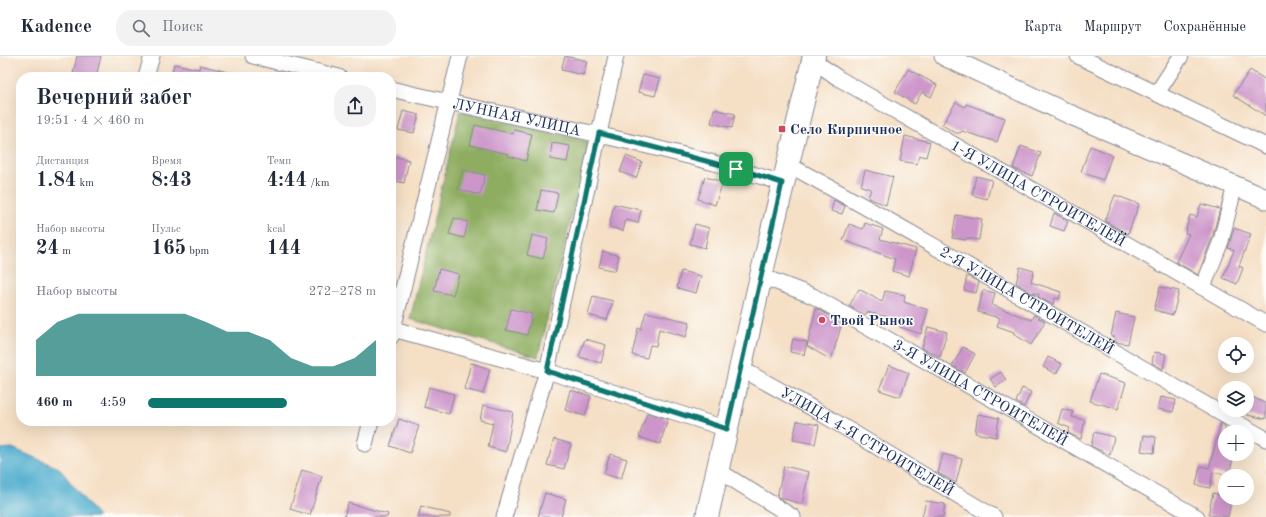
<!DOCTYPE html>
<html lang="ru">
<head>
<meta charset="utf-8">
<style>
  body { margin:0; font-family:"Old Standard TT",serif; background:#f2f2f3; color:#1f2937; height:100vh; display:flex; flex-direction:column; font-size:15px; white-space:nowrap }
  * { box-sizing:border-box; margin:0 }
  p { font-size:13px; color:#747a83 }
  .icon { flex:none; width:22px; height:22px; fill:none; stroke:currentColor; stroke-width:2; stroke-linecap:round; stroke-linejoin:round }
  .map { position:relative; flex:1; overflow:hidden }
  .panel { position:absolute; left:16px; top:16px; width:380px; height:354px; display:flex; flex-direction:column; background:#fff; border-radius:16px; box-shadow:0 4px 16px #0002 }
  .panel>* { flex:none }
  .tools { position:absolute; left:1218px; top:281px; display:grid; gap:8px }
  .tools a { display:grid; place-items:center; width:36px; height:36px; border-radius:50%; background:#fff; box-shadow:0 4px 16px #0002; font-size:20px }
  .pin { position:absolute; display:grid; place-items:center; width:34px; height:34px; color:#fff; margin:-17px; border-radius:8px; box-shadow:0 2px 6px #0006 }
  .round { display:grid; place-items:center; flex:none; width:42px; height:42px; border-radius:16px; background:#f2f2f3 }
  .headline { display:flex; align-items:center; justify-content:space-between; height:68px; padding:0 20px }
  h1 { font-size:22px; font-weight:700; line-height:30px }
  .stats { display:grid; grid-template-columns:repeat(3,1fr); gap:6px; height:68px; padding:4px 20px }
  .stats div { display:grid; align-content:center }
  .stats b { font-size:20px; font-weight:700 }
  .stats small { font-size:11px; font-weight:400 }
  .stats p { font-size:11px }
  .chart { height:112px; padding:8px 20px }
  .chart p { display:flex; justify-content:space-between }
  .chart svg { width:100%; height:72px; margin-top:4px; fill:#0f766e; opacity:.7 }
  ul { padding:0 20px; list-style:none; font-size:13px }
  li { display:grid; grid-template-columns:64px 48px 1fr; align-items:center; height:30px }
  li i { height:10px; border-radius:5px; background:#0f766e }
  header { display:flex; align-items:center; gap:24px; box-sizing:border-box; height:56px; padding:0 20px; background:#fff; border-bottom:1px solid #e0e1e3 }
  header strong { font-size:19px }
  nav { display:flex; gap:22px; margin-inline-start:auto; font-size:14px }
  .search { width:280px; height:36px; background:#f2f2f3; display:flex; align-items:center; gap:10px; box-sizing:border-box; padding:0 14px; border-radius:16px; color:#747a83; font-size:15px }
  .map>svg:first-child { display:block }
  .forest { fill:#8ead61; stroke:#546e60 }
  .water { fill:#51afcf; stroke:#366f96 }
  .building { fill:#cd96ca }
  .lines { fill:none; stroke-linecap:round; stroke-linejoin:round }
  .minor-casing { stroke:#888792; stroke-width:17 }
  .tertiary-casing { stroke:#888792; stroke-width:21 }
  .secondary-casing { stroke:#888792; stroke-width:24 }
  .minor { stroke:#fff; stroke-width:15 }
  .tertiary { stroke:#fff; stroke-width:19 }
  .secondary { stroke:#fff; stroke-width:22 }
  .route-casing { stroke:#fff; stroke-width:8 }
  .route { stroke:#0f766e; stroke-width:5 }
  .poi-dot { fill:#d1495b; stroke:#fdfcf7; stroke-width:1.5 }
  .labels { text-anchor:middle; stroke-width:3; stroke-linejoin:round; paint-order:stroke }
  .street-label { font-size:15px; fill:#1b2f5e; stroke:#fdfcf7 }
  .poi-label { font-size:15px; font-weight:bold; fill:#1b2f5e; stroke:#fdfcf7; text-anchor:start }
</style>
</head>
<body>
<header>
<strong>Kadence</strong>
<div class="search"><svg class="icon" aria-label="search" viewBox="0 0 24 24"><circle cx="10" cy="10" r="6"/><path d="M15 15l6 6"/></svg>Поиск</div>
<nav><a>Карта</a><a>Маршрут</a><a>Сохранённые</a></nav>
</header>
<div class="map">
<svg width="1266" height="461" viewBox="0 0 1266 461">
  <rect width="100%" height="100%" fill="#fdfcf7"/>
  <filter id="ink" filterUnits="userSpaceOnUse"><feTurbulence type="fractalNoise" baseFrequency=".025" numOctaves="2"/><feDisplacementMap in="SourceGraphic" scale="8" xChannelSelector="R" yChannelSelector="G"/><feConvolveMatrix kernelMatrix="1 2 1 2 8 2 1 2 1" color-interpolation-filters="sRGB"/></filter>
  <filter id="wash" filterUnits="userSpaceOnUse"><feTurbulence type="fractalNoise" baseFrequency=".012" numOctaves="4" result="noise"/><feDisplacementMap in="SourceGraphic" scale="16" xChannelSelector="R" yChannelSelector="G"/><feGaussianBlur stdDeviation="0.9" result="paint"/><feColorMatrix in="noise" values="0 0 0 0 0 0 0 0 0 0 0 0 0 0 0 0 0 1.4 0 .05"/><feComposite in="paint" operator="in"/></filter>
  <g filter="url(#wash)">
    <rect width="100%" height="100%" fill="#f5dfc5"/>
    <path class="forest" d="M460,55L589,86L538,301L410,263Z"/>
    <path class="water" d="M12,392L59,412L98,461H0V393Z"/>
    <g id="blocks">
      <path class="building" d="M77,0H101L96,21L73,18Z
        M565,0L587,5L583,19L561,14Z
        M174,8L199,13L200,9L232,17L231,21H171Z
        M908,13L937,29L931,41L922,36L915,48L895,36Z
        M1250,14L1266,24V60L1233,39Z
        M643,19L660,23L655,40L638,36Z
        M956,46L965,51L966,48L1005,62L997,86L962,75L960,77H956L942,69Z
        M714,53L735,58L732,72L711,67Z
        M403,55L419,59L414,77L398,74Z
        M475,69L513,78L514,74L532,78L526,105L508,100V98L470,89Z
        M905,80L930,86L926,101L919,99L917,108L900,105Z
        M552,87L570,90L567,106L550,103Z
        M1021,90L1041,97L1032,120L1013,112Z
        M1090,90L1112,99L1103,124L1081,116Z
        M393,100L409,104L404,127L391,124Z
        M626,100L642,106L636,122L620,116Z
        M463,114L485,119L480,139L458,133Z
        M865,114L893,121L886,149L868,142L871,133L861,130Z
        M976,120L992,124L987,143L972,139Z
        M705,121L723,126L715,149L698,143Z
        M541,134L558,137L554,157L537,154Z
        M1115,139L1139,148L1128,178L1105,165Z
        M834,144L845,150L842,158L831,155Z
        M614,148L641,154L638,167L626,164L623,175L609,171Z
        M1201,148L1220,153L1212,182L1198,219L1176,206L1189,178L1185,177L1190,159L1197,161Z
        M1054,157L1068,165L1064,175L1050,170Z
        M956,159L982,163L979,184L966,182V184L952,182Z
        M454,162L468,166L464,182L449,178Z
        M865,167L883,173L880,183L916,193L909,220L892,215L895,203L843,184L849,168L863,173Z
        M695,168L709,172L705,192L690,188Z
        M1234,172L1251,178L1239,210L1243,212L1237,228L1223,222L1234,194L1228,192Z
        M532,179L548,183L543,203L527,199Z
        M603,195L619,200L615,215L599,211Z
        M1020,211L1034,215L1031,226L1061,236L1059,243L1055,242L1053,248H1051L1038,241L1039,238L1032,237L1016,227Z
        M439,213L459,218L453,239L434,235Z
        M681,215L701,220L696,237L677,232Z
        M967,220L979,226L976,237L964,234Z
        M1160,231L1179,235L1173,259L1154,254Z
        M859,233L882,246L885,235L905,239L904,246L928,254L921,278L900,271L902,264L867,256L865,259L849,250Z
        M983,234L995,237L992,249L1031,264L1034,259L1045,266L1031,289L1014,278V276L997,270L1000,262L978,256Z
        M593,240L613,245L607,264L588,259Z
        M816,252L842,267L831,304L807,290Z
        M511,253L532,258L527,279L506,274Z
        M646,256L690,266L686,281L659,273L656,290L650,289L647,302L632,299L638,272L641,273Z
        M1116,257L1134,261L1128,288L1115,286V281L1111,280Z
        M928,271L947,276L940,301L922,292Z
        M585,283L606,289L601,307L579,301Z
        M793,283L807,286L804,299L790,296Z
        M963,291L975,298L965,317L952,310Z
        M1154,296L1166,298L1163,313L1152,307Z
        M1048,301L1062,308L1056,318L1043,311Z
        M471,307L490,313L483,338L464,333Z
        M889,309L909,317L900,341L879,334Z
        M1001,316L1006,324L996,331L990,323Z
        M1099,318L1126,327L1118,353L1090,345Z
        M429,331L454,338L449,358L424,351Z
        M1022,332L1031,336L1024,351L1016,346Z
        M570,334L591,340L585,360L565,354Z
        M1247,338L1266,348V363L1247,359Z
        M1161,341L1176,344L1173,356L1158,353Z
        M483,349L513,356L506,396L488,391L493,367L480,364Z
        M1062,353L1073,356L1072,361L1085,364L1081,383L1068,377L1070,372L1058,367Z
        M647,357L668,363L660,388L639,381Z
        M978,358L999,362L996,381L975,377Z
        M399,363L419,370L410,397L390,390Z
        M797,365L819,369L815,388L793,384Z
        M1221,367L1225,370V398H1234L1229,420L1213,416L1210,432L1196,429L1200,410L1209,412Z
        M1094,376L1114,381L1110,399L1091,390Z
        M1144,379L1156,381L1154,397L1141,395Z
        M554,383L571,388L564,413L547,409Z
        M610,398L627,403L621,423L604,418Z
        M943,398L962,403L956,427L938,417Z
        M784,410L809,416L802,448L777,441Z
        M302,414L322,420L310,459L290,453Z
        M545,437L566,443L561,461H538Z
        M1213,437L1225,440V442H1232L1228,461L1208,459Z
        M926,445L945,448L943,461H922Z
        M348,447L388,458L387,461H344Z
        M421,450L450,458V461H418Z"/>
    </g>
  </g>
  <g filter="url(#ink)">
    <use href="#blocks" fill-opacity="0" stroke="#888792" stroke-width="1"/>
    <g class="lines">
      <g class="minor-casing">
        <g id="minor">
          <path d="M253,0L339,21"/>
          <path d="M1078,0L1266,90"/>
          <path id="s1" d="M813,4L838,22L1266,268"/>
          <path d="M146,21L152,0"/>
          <path id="s2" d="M391,33C522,64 654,86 782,127"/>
          <path d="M1157,37L1181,0"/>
          <path id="s3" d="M787,108C949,195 1106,293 1266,383"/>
          <path id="s4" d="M761,220L813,240L1197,461"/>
          <path d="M1203,231L1221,185L1235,129"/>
          <path d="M393,273L547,315L727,373"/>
          <path d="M391,281L460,0"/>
          <path id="s5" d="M740,312L812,352L994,461"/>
          <path d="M365,388L371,365"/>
          <path d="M719,415L793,461"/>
          <path d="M504,461L547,315L616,0"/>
        </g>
      </g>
      <g class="tertiary-casing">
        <path id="tertiary" d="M944,0L1069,58L1266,143"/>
      </g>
      <g class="secondary-casing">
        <path id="secondary" d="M707,461L761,220L814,0"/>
      </g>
      <use href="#minor" class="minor"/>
      <use href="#tertiary" class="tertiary"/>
      <use href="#secondary" class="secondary"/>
    </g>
  </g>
  <g class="lines" filter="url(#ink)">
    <g class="route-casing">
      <path id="route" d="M599,77L748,116L782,127L727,373L547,315Z"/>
    </g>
    <use href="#route" class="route"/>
  </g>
  <g class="poi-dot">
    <rect x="778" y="69" width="8" height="8" rx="2"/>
    <circle cx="822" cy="264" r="4"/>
  </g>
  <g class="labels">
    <g class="street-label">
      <text dy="5" stroke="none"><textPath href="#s2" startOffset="129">ЛУННАЯ УЛИЦА</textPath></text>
      <text dy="5" stroke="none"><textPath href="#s1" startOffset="262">1-Я УЛИЦА СТРОИТЕЛЕЙ</textPath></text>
      <text dy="5" stroke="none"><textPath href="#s3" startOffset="276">2-Я УЛИЦА СТРОИТЕЛЕЙ</textPath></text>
      <text dy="5" stroke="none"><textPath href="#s4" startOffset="249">3-Я УЛИЦА СТРОИТЕЛЕЙ</textPath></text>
      <text dy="5" stroke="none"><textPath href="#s5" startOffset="147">УЛИЦА 4-Я СТРОИТЕЛЕЙ</textPath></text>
    </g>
    <g class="poi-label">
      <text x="790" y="78">Село Кирпичное</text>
      <text x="830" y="269">Твой Рынок</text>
    </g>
  </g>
</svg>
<div class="tools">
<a><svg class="icon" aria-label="locate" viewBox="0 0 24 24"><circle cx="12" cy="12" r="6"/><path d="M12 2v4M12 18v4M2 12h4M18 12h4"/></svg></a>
<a><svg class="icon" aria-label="layers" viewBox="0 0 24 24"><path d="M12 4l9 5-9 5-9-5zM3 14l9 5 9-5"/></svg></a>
<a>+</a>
<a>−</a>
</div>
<div class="pin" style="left:736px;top:113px;background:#1e9e55"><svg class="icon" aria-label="arrive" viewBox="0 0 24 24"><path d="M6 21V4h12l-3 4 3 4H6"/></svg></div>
<section class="panel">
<div class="headline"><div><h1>Вечерний забег</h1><p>19:51 · 4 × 460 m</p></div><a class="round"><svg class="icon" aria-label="share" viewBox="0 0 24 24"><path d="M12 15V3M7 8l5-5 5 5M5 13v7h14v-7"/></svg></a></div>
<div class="stats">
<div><p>Дистанция</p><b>1.84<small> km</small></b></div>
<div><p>Время</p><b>8:43</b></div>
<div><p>Темп</p><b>4:44<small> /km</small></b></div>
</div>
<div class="stats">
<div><p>Набор высоты</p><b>24<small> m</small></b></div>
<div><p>Пульс</p><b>165<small> bpm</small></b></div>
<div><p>kcal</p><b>144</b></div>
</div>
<div class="chart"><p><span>Набор высоты</span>272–278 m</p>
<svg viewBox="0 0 160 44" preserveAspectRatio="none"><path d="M0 44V22L10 11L20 6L30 6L40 6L50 6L60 6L70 6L80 11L90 17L100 17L110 22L120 33L130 38L140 38L150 33L160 22V44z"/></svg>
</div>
<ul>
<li><b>460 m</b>4:59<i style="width:61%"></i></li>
</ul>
</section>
</div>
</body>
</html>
